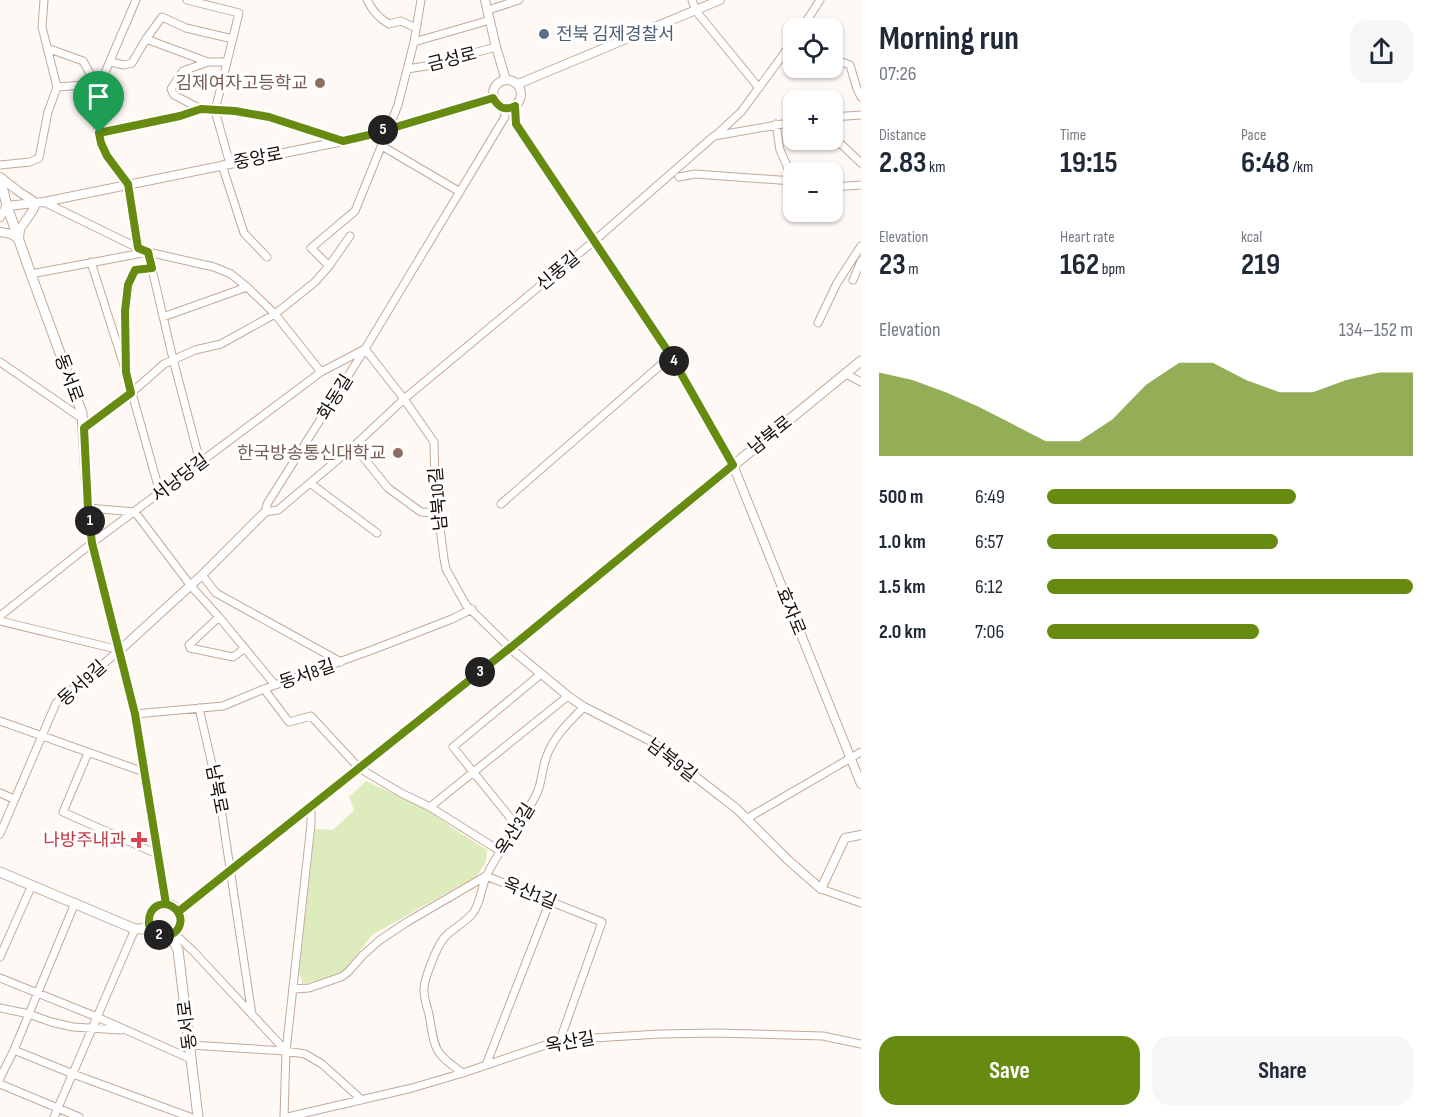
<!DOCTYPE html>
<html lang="en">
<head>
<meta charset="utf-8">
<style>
  body { margin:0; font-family:"Sofia Sans Condensed","Noto Sans KR",sans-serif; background:#f6f6f7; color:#1f2937; height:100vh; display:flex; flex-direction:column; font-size:22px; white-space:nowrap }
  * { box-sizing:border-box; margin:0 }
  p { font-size:20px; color:#747a83 }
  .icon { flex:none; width:33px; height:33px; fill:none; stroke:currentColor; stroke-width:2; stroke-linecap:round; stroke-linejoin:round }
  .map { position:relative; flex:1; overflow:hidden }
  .side { display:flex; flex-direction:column; background:#fff; width:570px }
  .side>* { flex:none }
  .controls { position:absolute; left:783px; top:18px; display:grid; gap:12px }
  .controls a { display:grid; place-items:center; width:60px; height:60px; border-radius:12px; background:#fff; box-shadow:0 2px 4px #0004; font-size:30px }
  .pin { position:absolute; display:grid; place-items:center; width:51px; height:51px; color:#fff; margin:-62px -26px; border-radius:50% 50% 50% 0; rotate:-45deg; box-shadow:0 0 6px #0007 }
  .pin .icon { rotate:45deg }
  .km { position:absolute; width:30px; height:30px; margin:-15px; border-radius:50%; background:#222; color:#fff; font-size:16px; line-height:30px; text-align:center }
  .round { display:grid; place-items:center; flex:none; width:63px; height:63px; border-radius:18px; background:#f6f6f7 }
  .summary { display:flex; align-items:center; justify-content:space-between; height:102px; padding:0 18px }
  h1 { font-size:33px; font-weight:700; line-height:45px }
  .figures { display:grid; grid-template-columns:repeat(3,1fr); gap:9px; height:102px; padding:6px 18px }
  .figures div { display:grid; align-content:center }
  .figures b { font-size:30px; font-weight:700 }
  .figures small { font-size:16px; font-weight:400 }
  .figures p { font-size:16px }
  .chart { height:168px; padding:12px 18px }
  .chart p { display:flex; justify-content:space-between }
  .chart svg { width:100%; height:108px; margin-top:6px; fill:#678b11; opacity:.7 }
  .primary-button { display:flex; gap:12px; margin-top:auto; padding:12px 18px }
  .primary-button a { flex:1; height:69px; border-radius:18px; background:#678b11; color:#fff; font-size:24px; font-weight:700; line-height:69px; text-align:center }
  .primary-button a+a { background:#f6f6f7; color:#1f2937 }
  ul { padding:0 18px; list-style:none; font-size:20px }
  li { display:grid; grid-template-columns:96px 72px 1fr; align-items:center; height:45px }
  li i { height:15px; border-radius:8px; background:#678b11 }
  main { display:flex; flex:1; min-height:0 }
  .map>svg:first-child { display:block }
  .green { fill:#deebbd }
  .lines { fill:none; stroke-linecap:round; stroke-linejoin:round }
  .minor-casing { stroke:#c3a998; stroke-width:9 }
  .tertiary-casing { stroke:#c3a998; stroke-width:10 }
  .secondary-casing { stroke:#c3a998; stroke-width:11 }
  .minor { stroke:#fff; stroke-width:7 }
  .tertiary { stroke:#fff; stroke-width:8 }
  .secondary { stroke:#fff; stroke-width:9 }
  .route-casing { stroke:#fff; stroke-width:12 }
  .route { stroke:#678b11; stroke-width:8 }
  .service-dot { fill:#5c6f8a; stroke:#fff; stroke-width:2 }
  .education-dot { fill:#8d6e63; stroke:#fff; stroke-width:2 }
  .health-dot { fill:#e0444e; stroke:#fff; stroke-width:2 }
  .labels { text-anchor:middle; stroke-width:6; stroke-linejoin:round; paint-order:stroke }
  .service-label { font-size:18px; fill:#4e5e75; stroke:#fff; text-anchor:start }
  .street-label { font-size:18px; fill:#160d07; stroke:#fff }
  .education-label { font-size:18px; fill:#785e54; stroke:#fff; text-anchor:end }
  .health-label { font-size:18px; fill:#be3a42; stroke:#fff; text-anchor:end }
</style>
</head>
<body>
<main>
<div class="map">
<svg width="861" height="1117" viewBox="0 0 861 1117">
  <rect width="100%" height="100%" fill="#fff9f6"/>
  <path class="green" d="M366,781L426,809L457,831L487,850L486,861L477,876L372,935L346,969L330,977L303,984L299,972L315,829L333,830L354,810L349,797Z"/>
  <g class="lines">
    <g class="minor-casing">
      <path id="minor" d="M136,0L95,96L98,129L101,143L107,156L128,185L138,248
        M187,0L239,13L215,111L230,164
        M367,0C372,10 380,19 389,24L401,21L416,28
        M692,0L696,11L759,88
        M488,10L519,0
        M802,28L820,0
        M146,39L208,62
        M414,42L490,20
        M47,48L83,61L93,79L100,84
        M832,55L839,61L850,65L857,89L861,97
        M110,62L124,65L132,63L146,39L162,17L186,28L233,39
        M407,69L426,66L496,47
        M57,87L97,84
        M504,108L505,117L500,125L365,349L267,504L265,512L278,510L354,446L404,399L594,241L714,136L794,122
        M201,109L174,95L171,89L183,71L208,62H227
        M832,117L861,115
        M776,124L780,150L794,182
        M99,133L180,116L201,109L235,111L269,117L343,141
        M716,135L741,112L794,40
        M830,140L842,145L861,163
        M382,146L460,192
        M0,165L30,162L39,158L48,112L57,87L42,27L44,0
        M222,165L244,233L267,257
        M679,177L695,174L793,181
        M832,187L861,185
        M44,202L140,249
        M148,252L173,359L199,458L204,461
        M91,262L126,372L160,493
        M329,266L311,248L355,211L398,105L414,42L421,0
        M31,274L148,252L214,267L231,274L247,287L275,314L321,372
        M853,280L861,261
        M163,317L247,287
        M818,323L837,283L861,246
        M365,349L404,399L434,442L435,489L444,559L446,569L466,605L510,648
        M0,362L83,419
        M125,363C125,332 122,300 135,270L152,268
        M846,374L861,382
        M84,428L131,393L164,364L195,350L221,344L275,314L315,282L329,266L350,236
        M354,446L388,488L421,512L438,513
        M310,483L377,533
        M501,504L671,356
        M88,508L135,512L191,586L219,617L275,685
        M202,575L216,593L341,662
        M0,616L92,543L321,372L363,350
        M219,617L189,645L190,648L233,657L245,648
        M0,621L120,650
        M264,689L289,722L311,716L359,768L401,793L430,807L500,851
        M199,708L219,795L252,1015
        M135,714L223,706L264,689L372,650L452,619L472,609
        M0,721L144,772
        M88,753L63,812L157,854
        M0,793L14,799
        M430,807L568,696
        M746,819L861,752
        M517,826L453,747L541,674
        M0,834L56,703L120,650
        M821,889L861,903
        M174,933L194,952L286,1051
        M0,957L32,885
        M0,978L97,1017L191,1059
        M293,989L309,988L341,977L348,972L363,955L380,940L407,922L486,876L602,922L560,1040
        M0,1008L29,1014L51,1022L73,1027L121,1030
        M190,1045L286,1051L305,1054L322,1064L362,1100
        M14,1050L73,1074L190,1117
        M486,1065L550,901
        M463,1073C432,1052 435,1048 429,1014C427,1007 424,998 424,991C423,980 438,944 445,937C453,928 465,923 473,913C481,902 481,887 487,875C500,846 523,822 537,793C542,782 542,769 546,758C553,737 569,722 584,707
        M0,1078L14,1050L75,903
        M0,1084L79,1117
        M54,1117L135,929
        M284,1117L286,1051L311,824V807
        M288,1117L412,1088L463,1073L560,1040L660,1034L717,1033L823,1036L861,1044"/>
    </g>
    <g class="tertiary-casing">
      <path id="tertiary" d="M485,0L496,47L506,80
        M493 94a14 14 0 1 1 28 0a14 14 0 1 1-28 0Z
        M518,84L720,0
        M515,106L516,125L671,356L733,465L861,784
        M0,177L18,191L36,203L33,210L20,229L19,239L11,234L0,232
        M0,217L7,206L44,202L343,141L369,135L493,98
        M510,648L568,696L584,707L651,741L688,771L737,809L788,860L821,889L845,838L861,835
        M120,650L202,575L265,512"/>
    </g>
    <g class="secondary-casing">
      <path id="secondary" d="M0,178L7,206L28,266L82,413L88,508L92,543L135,714L166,904
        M0,872L135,929H142L149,925
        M149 920a16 16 0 1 1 32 0a16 16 0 1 1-32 0Z
        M178,912L510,648L861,361
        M171,935L178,950L198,1117"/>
    </g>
    <use href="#minor" class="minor"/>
    <use href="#tertiary" class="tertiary"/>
    <use href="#secondary" class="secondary"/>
  </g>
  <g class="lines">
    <g class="route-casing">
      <path id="route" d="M99,133L101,143L107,156L128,184L138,248L148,252L152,268L135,270L128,285L125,311L126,372L131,393L84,428L88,508L92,543L135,714L166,904C191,911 181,943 156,934L149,925C147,905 166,897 178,912L510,648L733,465L671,356L516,124L515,106C505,111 499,108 493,98L369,135L343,141L269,117L235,111L201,109L180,116L99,133"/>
    </g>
    <use href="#route" class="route"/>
  </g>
  <circle class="service-dot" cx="544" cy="34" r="6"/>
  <g class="education-dot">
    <circle cx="320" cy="83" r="6"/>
    <circle cx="398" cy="453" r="6"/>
  </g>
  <path class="health-dot" d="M136 831h6v6h6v6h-6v6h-6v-6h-6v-6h6z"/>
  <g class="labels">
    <g class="service-label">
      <text x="556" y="40">전북 김제경찰서</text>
    </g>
    <g class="street-label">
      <text transform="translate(452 59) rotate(-14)" y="6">금성로</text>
      <text transform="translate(258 158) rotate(-11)" y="6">중앙로</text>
      <text transform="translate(558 271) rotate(-40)" y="6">신풍길</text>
      <text transform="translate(69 378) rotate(70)" y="6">동서로</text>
      <text transform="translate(335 397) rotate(-58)" y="6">화동길</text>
      <text transform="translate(770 435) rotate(-39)" y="6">남북로</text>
      <text transform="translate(180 478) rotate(-37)" y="6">서낭당길</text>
      <text transform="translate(438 499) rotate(-95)" y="6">남북10길</text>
      <text transform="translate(791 611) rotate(68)" y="6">효자로</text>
      <text transform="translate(307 674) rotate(-19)" y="6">동서8길</text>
      <text transform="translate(82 683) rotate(-42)" y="6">동서9길</text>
      <text transform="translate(672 760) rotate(38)" y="6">남북9길</text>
      <text transform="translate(217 789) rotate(79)" y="6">남북로</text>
      <text transform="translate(515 829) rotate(-58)" y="6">옥산3길</text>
      <text transform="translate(530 893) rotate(22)" y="6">옥산1길</text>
      <text transform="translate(187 1025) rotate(-97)" y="6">동서로</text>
      <text transform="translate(570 1042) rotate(-10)" y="6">옥산길</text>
    </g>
    <g class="education-label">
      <text x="308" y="89">김제여자고등학교</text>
      <text x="386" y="459">한국방송통신대학교</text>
    </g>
    <g class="health-label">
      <text x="126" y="846">나방주내과</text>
    </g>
  </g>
</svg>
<div class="controls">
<a><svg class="icon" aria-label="locate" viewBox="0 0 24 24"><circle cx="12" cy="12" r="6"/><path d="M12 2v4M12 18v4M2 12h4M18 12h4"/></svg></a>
<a>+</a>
<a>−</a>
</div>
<div class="pin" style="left:99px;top:133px;background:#1e9e55"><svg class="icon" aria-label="arrive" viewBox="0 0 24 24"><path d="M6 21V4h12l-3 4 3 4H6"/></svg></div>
<b class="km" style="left:90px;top:521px">1</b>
<b class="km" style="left:159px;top:935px">2</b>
<b class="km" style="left:480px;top:672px">3</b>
<b class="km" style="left:674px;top:361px">4</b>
<b class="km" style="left:383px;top:130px">5</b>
</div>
<section class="side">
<div class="summary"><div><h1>Morning run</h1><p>07:26</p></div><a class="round"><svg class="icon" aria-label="share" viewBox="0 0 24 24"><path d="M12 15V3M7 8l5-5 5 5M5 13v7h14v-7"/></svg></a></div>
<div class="figures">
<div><p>Distance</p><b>2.83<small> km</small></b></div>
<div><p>Time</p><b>19:15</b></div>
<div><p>Pace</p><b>6:48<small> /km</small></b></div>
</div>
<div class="figures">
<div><p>Elevation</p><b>23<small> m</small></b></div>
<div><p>Heart rate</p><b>162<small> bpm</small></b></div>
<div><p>kcal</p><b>219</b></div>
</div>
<div class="chart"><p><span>Elevation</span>134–152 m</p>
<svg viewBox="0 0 160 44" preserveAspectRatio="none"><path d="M0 44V10L10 13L20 18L30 24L40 31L50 38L60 38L70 29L80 15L90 6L100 6L110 13L120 18L130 18L140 13L150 10L160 10V44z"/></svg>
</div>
<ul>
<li><b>500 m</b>6:49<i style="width:68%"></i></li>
<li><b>1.0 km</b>6:57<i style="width:63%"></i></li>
<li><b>1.5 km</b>6:12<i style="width:100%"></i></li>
<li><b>2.0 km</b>7:06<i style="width:58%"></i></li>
</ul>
<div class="primary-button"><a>Save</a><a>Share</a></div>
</section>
</main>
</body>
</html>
